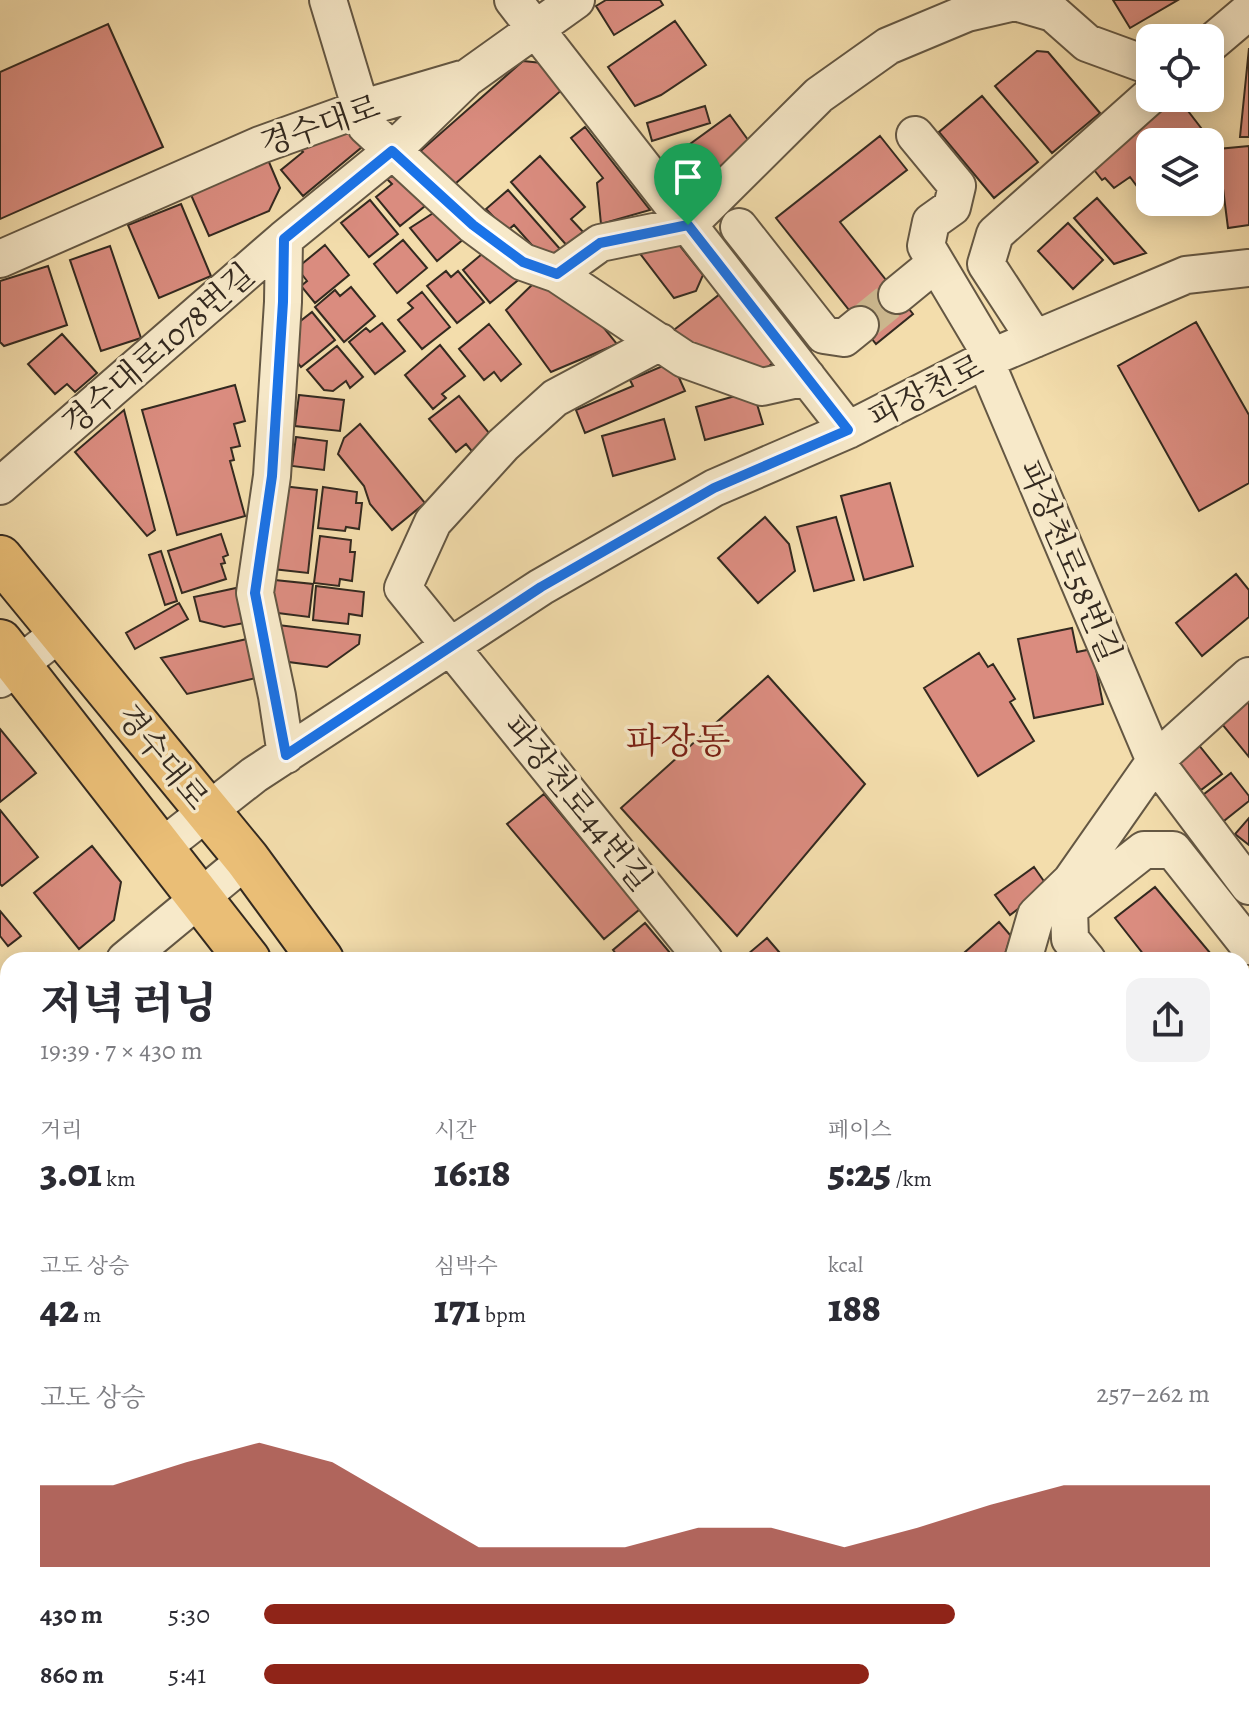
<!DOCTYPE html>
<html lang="ko">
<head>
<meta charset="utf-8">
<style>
  body { margin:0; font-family:Alegreya,"Noto Serif KR",serif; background:#f2f2f3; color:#2b2b33; height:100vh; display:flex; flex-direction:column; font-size:30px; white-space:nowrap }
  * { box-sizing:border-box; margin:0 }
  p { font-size:26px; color:#7c7c81 }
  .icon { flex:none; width:44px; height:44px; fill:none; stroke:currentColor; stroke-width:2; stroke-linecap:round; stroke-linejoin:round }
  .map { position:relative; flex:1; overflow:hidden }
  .sheet { position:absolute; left:0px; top:952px; width:1250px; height:770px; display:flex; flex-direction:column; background:#fff; border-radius:24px 24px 0 0; box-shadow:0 4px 20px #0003 }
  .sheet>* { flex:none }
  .tools { position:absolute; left:1136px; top:24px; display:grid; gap:16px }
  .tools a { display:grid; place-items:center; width:88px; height:88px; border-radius:16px; background:#fff; box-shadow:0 4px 20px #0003; font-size:40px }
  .pin { position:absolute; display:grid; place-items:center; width:68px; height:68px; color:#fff; margin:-82px -34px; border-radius:50% 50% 50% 0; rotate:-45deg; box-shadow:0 0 8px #0007 }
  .pin .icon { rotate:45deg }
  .round { display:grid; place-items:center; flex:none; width:84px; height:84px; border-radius:16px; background:#f2f2f3 }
  .overview { display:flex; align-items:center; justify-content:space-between; height:136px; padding:0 40px }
  h1 { font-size:44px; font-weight:800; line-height:60px }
  .metrics { display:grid; grid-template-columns:repeat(3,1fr); gap:12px; height:136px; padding:8px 40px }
  .metrics div { display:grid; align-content:center }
  .metrics b { font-size:40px; font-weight:800 }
  .metrics small { font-size:22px; font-weight:400 }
  .metrics p { font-size:22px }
  .chart { height:224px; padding:16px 40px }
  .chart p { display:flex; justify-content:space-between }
  .chart svg { width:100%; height:144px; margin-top:8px; fill:#8f2418; opacity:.7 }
  ul { padding:0 40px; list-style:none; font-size:26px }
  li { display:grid; grid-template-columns:128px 96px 1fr; align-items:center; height:60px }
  li i { height:20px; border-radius:10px; background:#8f2418 }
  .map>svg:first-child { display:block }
  .green { fill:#b4c28e; stroke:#747657; stroke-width:2 }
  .building { fill:#da8c7f; stroke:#342a20; stroke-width:2 }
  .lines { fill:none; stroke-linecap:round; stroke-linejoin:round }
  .minor-tunnel { stroke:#cdb990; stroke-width:36; stroke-dasharray:36 18; stroke-linecap:butt }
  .minor-casing { stroke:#645743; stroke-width:40 }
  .major-casing { stroke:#342a20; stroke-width:48 }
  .minor { stroke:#f7e9c9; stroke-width:36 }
  .major { stroke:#eabe76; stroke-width:44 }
  .route-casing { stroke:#fff; stroke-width:16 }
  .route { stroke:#1a73e8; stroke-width:10 }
  .labels { text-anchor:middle; stroke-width:7; stroke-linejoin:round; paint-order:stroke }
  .street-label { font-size:32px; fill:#342a20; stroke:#f7e9c9 }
  .quarter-label { font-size:36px; fill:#7a1f14; stroke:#f7e9c9 }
</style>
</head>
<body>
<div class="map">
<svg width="1249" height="1721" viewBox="0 0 1249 1721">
  <rect width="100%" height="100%" fill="#f3ddac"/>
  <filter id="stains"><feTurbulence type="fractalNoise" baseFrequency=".0025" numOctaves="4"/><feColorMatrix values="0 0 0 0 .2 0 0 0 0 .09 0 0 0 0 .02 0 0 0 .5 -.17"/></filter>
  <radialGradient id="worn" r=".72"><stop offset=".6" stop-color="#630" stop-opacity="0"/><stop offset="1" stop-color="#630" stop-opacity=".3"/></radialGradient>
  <path class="green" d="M228,1714H493L498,1721H233Z"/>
  <path class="building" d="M606,0H660L663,5L614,35L596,6Z
    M1113,0H1178L1130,28Z
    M675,21L706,65L661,95L635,106L608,67Z
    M108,24L163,147L0,219V72Z
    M1249,48V137H1240Z
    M1037,51L1048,52L1100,113L1052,153L995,86Z
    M523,61L542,63L564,88L447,191L416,155Z
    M982,96L1038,162L994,198L939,132Z
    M1169,98H1178L1208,137L1201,142H1150V180L1139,189L1130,177L1114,188L1105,178L1102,180L1091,166L1139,130L1134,124Z
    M705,106L710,123L652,141L647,123Z
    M730,115L751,144L700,181L679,152Z
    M350,119L368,142L303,196L281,170L303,152L296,144Z
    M585,127L650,210L601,224L597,183L603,178L571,138Z
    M880,136L907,170L840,222L913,314L876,344L776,218Z
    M1249,146V225L1228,228L1218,149Z
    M266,155L280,188L269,211L209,236L188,188Z
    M540,156L585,207L571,219L585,234L569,248L511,182Z
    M402,167L430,202L400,226L376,197L392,184L387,179Z
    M508,190L560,249L546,261L514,225L507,231L486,209Z
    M1097,198L1146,253L1114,264L1074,218Z
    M370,200L398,234L369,257L341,223Z
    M181,204L211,276L159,298L128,225Z
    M441,208L465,238L437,261L410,228Z
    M1068,223L1103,260L1073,289L1038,251Z
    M657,236L666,248L676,241L703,275L696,291L674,298L638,251Z
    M403,240L427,268L397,293L374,264Z
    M325,245L349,275L315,303L301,286L307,281L297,268Z
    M110,246L141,338L101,351L70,260Z
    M499,249L522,277L490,303L463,270L482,254L487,259Z
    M48,266L67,325L4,346L0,342V281Z
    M446,271L451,277L458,271L484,302L457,323L427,286Z
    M534,283L564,292L591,312L617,344L551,372L506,310Z
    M351,287L375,316L344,342L315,307L335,290L340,296Z
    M422,292L450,327L422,349L398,320L413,308L408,303Z
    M720,294L774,362L758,375L670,333Z
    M312,312L335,340L301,367L288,350L284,334Z
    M1196,322L1249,415V483L1199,511L1118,366Z
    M382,323L405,351L375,374L349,342L366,328L370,332Z
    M489,324L521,364L501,381L494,372L484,380L459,349Z
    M62,334L97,373L75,392L67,384L55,394L28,364Z
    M440,345L465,376L442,394L446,398L433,409L405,375Z
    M337,346L363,377L350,388L346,381L333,391L324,390L307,370Z
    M672,362L685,391L585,433L576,410L633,386L630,380Z
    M235,385L245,421L234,424L240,446L231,448L234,460L230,461L245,516L177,535L142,410Z
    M753,391L763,424L705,440L696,407Z
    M299,395L344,400L340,431L295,426Z
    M459,396L494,439L475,455L466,444L456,452L429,419Z
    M124,410L155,530L147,536L75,452Z
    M664,419L675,459L613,476L602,436Z
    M360,424L425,503L392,530L370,504L364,486L338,454L344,438Z
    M296,437L327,441L324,470L292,466Z
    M890,483L913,566L864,580L841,496Z
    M282,486L317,490L308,573L273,569Z
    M323,487L357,492L356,503H362L359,529L346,527L345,531L318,528Z
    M765,517L789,544L795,571L758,603L718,558Z
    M836,517L854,580L814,591L797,527Z
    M221,534L228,555L223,557L225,563L221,564L226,579L182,593L168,551Z
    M320,536L351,540L350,552H355L352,581L340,579L339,586L314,583Z
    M161,551L177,601L165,605L149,555Z
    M1236,574L1249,590V617L1202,656L1176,623Z
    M265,579L313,584L309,617L270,612Z
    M316,586L364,592L362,616L349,614L348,624L313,620Z
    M236,588L244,623L224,627L200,621L194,597Z
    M179,603L188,619L135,649L126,633Z
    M278,625L360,635L359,644L327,667L281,661Z
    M1072,628L1077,652L1092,649L1103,704L1034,718L1018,639Z
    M247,639L256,678L187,694L161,658Z
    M979,653L988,667L993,664L1015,699L1010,702L1034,741L978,776L924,688Z
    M768,676L865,784L737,936L621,808Z
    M1243,697L1249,704V757L1217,718Z
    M0,729L36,773L0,802Z
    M1190,734L1222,774L1201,790L1174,756Z
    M1231,773L1249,796V801L1215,828L1194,802Z
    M544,794L640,909L604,939L507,824Z
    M0,810L38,857L2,886L0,884Z
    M1249,818V845L1235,834Z
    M92,846L121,882L114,920L79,949L34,893Z
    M1034,867L1048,887L1010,915L995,895Z
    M1155,887L1216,960H1148L1115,918Z
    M0,911L21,936L8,946L0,936Z
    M999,922L1011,936L1003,960H956Z
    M645,923L676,960H621L613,950Z
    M767,938L786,960H741Z
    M0,982L8,992V1011L0,1018Z
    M1242,992L1249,1000V1133L1242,1139Z
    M3,1115L8,1121V1154L0,1161V1117Z
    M8,1187V1210L0,1201V1194Z
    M0,1204L8,1214V1264L4,1268L0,1263Z
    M1249,1212V1242H1246L1242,1213Z
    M3,1328L8,1334V1367L0,1374V1331Z
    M8,1374V1417L6,1418L0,1410V1381Z
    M1242,1470L1249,1479V1494L1242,1500Z
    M8,1514V1561L0,1551V1521Z
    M1249,1518V1582L1242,1585V1521Z
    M0,1598L8,1607V1652L1,1659Z
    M8,1700V1714H66L69,1718L65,1721H0V1706Z
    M95,1714H164L156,1721H86Z
    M695,1714H768L760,1721H701Z
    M1114,1714H1130L1136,1721H1106Z
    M1196,1714H1239L1241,1721H1198Z"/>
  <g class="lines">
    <path class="minor-tunnel" d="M860,325L897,295"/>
    <g class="minor-casing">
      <path id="minor" d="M328,0L366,126L473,225L523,262L557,274L684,359L762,387L807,377
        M513,0L848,430
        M1210,44L1249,11
        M915,135L957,186L952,207L931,222L926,246L992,357
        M739,227L824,335L844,338L860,325
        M284,239L283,302L272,476L255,593L277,696L286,755
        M0,259L260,145L360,109L462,79
        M557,274L600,243L688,225L819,95L888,46L967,13L1015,2L1053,13L1087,43L1150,66
        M897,295L936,263
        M1035,339L986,264L995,234L1150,96
        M660,342L555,398L503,445L433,522L403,588L704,960
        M985,360L1155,761L1249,886
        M0,486L284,239L392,151L467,78L576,0
        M0,679L61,632
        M161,848L254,775L541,587L714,488L848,430L985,360L1186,275L1249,268
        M125,960L247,859
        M1023,960L1036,915L1071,881L1155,761L1249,676
        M1087,960L1070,939L1069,909L1144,850H1173L1249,946
        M0,1062L8,1055
        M0,1085L8,1095
        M1242,1199L1249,1196
        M1242,1405L1249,1400
        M1242,1440L1249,1448
        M0,1451L8,1461
        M0,1501L8,1495
        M1242,1629L1249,1638
        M0,1681L8,1674
        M511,1714L516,1721
        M175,1721L183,1714"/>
    </g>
    <g class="major-casing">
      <path id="major" d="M0,558L247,859L321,960
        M0,642L248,960
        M855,1714L861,1721
        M938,1714L944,1721"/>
    </g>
    <use href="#minor" class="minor"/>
    <use href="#major" class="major"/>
  </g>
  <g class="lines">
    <g class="route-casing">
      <path id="route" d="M392,151L473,225L523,262L557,274L600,243L688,225L848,430L714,488L541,587L286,755L255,593L272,476L283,302L284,239Z"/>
    </g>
    <use href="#route" class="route"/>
  </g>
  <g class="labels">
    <g class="street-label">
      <text transform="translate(320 125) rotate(-19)" y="11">경수대로</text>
      <text transform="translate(158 349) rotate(-41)" y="11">경수대로1078번길</text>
      <text transform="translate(926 391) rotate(-27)" y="11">파장천로</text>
      <text transform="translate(1070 561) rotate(67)" y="11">파장천로58번길</text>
      <text transform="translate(163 757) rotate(51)" y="11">경수대로</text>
      <text transform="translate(578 803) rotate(51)" y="11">파장천로44번길</text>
    </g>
    <g class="quarter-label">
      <text x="678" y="753">파장동</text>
    </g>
  </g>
  <rect width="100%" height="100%" filter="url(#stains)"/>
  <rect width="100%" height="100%" fill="url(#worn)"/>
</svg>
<div class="tools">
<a><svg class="icon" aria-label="locate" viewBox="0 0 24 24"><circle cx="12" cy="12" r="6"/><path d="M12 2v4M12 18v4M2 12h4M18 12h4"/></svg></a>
<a><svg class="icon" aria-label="layers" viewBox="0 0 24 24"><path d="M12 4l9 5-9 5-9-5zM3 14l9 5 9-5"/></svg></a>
</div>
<div class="pin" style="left:688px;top:225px;background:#1e9e55"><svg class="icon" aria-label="arrive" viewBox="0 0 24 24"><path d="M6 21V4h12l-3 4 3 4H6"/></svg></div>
<section class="sheet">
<div class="overview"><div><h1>저녁 러닝</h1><p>19:39 · 7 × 430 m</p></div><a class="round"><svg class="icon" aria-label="share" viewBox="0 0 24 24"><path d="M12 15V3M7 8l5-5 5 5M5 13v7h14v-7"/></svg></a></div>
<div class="metrics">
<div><p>거리</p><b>3.01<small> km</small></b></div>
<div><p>시간</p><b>16:18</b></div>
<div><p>페이스</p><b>5:25<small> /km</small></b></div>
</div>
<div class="metrics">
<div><p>고도 상승</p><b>42<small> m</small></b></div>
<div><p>심박수</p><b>171<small> bpm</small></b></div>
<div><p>kcal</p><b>188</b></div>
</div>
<div class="chart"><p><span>고도 상승</span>257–262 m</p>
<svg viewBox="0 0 160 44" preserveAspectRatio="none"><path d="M0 44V19L10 19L20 12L30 6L40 12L50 25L60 38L70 38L80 38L90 32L100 32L110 38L120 32L130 25L140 19L150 19L160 19V44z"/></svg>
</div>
<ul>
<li><b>430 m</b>5:30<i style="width:73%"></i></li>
<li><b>860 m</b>5:41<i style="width:64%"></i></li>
</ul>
</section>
</div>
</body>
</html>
